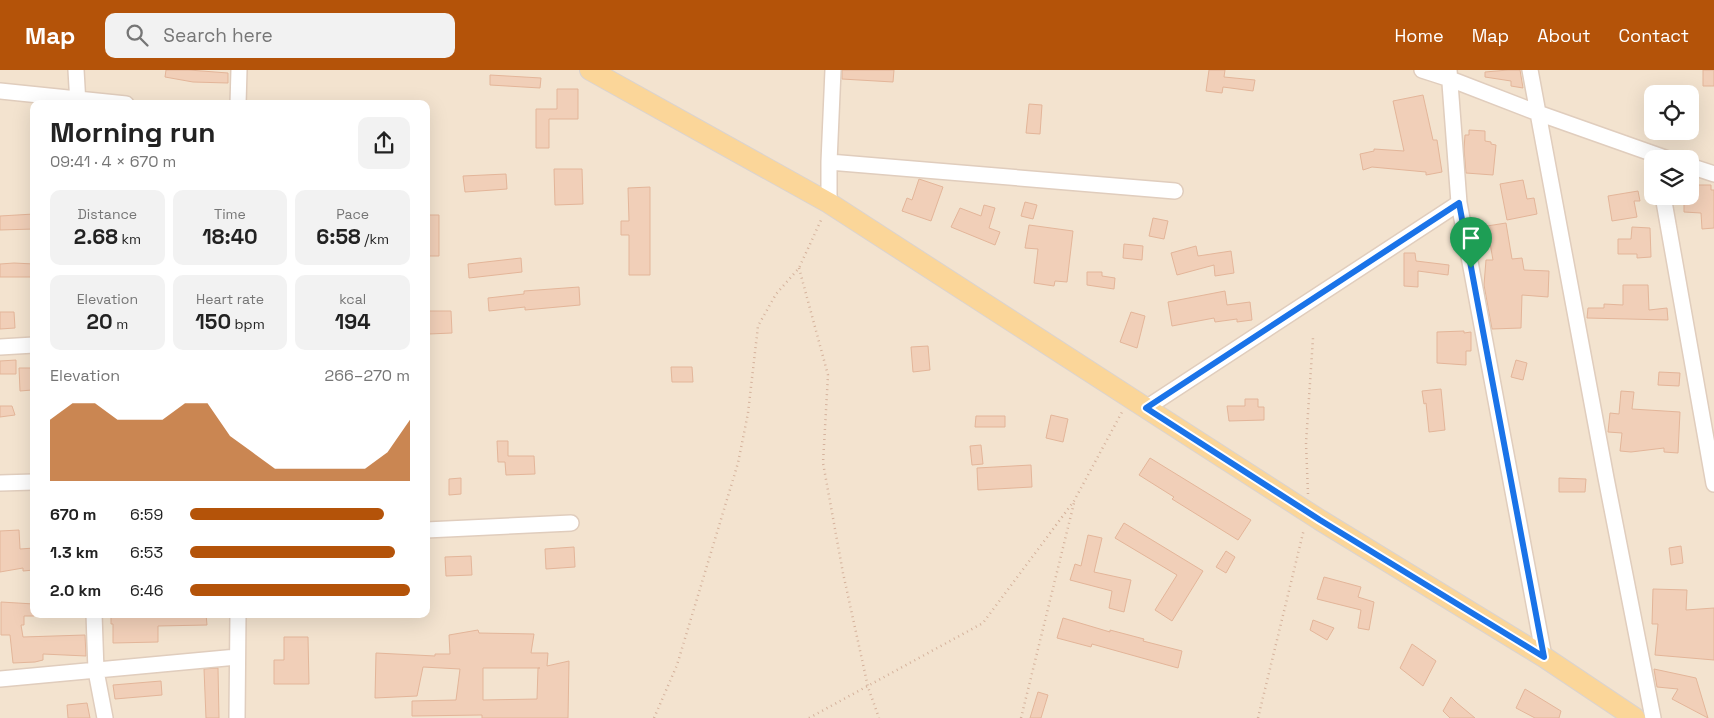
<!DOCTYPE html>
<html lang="en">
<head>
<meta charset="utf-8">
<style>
  body { margin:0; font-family:"Space Grotesk",sans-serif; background:#f2f2f2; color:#222; height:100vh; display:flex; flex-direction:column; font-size:19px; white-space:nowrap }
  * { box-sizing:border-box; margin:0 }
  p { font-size:16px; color:#767676 }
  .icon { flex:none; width:28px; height:28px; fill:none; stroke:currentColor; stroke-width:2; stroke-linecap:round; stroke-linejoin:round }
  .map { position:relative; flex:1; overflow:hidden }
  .panel { position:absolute; left:30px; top:30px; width:400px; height:518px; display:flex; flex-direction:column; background:#fff; border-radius:10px; box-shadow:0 5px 20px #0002 }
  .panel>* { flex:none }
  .tools { position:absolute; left:1644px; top:15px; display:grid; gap:10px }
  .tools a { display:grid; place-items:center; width:55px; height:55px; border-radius:10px; background:#fff; box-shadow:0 5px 20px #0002; font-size:25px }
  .pin { position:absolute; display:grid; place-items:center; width:42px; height:42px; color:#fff; margin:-51px -21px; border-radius:50% 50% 50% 0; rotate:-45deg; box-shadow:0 0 5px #0007 }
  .pin .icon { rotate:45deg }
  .round { display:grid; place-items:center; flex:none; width:52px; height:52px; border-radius:10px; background:#f2f2f2 }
  .headline { display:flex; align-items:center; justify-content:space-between; height:85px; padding:0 20px }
  h1 { font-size:28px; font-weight:600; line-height:38px }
  .figures { display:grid; grid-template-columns:repeat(3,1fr); gap:8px; height:85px; padding:5px 20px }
  .figures div { display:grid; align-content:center; border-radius:10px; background:#f2f2f2; text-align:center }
  .figures b { font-size:21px; font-weight:600 }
  .figures small { font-size:14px; font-weight:400 }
  .figures p { font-size:14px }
  .chart { height:140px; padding:10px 20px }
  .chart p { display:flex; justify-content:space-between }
  .chart svg { width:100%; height:90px; margin-top:5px; fill:#b45309; opacity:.7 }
  ul { padding:0 20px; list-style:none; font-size:16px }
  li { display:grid; grid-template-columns:80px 60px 1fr; align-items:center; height:38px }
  li i { height:12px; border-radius:6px; background:#b45309 }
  header { display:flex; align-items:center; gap:30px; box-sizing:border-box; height:70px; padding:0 25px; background:#b45309; color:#fff }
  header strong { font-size:24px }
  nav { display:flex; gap:28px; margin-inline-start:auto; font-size:18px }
  .search { width:350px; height:45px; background:#f2f2f2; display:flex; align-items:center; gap:12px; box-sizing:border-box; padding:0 18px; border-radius:10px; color:#767676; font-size:19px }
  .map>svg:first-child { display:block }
  .residential { fill:#f3e3cf; fill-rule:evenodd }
  .building { fill:#f1cfb8; stroke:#e3b599; fill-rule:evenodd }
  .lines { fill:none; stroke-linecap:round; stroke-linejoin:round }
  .minor-casing { stroke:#e0cdbd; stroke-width:18 }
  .major-casing { stroke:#dad3cf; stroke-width:22 }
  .path { stroke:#d5b29c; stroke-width:2.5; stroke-dasharray:1 4; stroke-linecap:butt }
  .minor { stroke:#fff; stroke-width:15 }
  .major { stroke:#fbd699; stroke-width:20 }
  .route-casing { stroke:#fff; stroke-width:10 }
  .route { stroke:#1a73e8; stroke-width:6 }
</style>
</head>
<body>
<header>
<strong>Map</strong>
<div class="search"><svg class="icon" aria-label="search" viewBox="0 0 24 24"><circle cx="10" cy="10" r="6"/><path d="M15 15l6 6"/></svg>Search here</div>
<nav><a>Home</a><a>Map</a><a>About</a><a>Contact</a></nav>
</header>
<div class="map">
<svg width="1714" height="648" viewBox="0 0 1714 648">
  <rect width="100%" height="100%" fill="#fcf1e0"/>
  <path class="residential" d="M0,0H1714V648H0ZM1652,24H1690V61H1652ZM34,34H426V544H34ZM1652,89H1690V126H1652Z"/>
  <path class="building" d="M166,0H189L228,3V13L193,12L165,7Z
    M842,0H894L893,12L842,9Z
    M1209,0H1225L1224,7L1255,10L1253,21L1223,17L1222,23L1206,21Z
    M1508,0H1520L1523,18L1511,16V11L1485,7V2Z
    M1703,0H1714V16H1703Z
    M490,5L541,8L540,18L490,15Z
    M557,19H578V49H549V78H536V39H557Z
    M1423,25L1433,70H1437L1442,102L1426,105V102L1372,97L1363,100L1360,84L1374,81V79L1404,81L1393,31Z
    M1029,34L1042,35L1040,64L1026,63Z
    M1469,60L1485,61V71L1491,72V74L1496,75L1493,105L1466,103L1464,79L1465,65H1469Z
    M554,99H582L583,134L555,135Z
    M506,104L507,119L465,122L463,106Z
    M919,109L943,117L931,151L902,141L907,128L912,130Z
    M1523,110L1527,129L1534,128L1537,144L1507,150L1500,114Z
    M1692,115H1711V120H1714V158L1702,159L1701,143L1684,142V126H1690Z
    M650,117V205H629V165H621V151H629L628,118Z
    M1638,121L1640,131H1634L1637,147L1612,151L1608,126Z
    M1025,132L1037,135L1033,149L1021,146Z
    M984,135L995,138L989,158L1000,162L995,175L951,157L960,138L981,146Z
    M34,144V159L0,160V146Z
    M429,145H439V186H429Z
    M1153,148L1168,151L1164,169L1149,166Z
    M1506,153L1512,189L1522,188L1524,200L1549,201L1548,227L1522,225L1521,258L1492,259L1484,215L1486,190H1493L1487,156Z
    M1029,155L1073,161L1067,212L1055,211L1054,216L1034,213L1038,179L1025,178Z
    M1632,157L1650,158L1651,187L1637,188V184H1618V169H1631Z
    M1124,174L1143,176L1142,190L1123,188Z
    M1196,176L1198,186L1231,181L1234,203L1215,206L1214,195L1177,205L1171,183Z
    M1404,183H1415L1416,191L1449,195L1448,205L1418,201V217L1404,216Z
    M521,188L522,202L469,208L468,194Z
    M14,193L34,194V207H0V194Z
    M1087,202H1102V206L1115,208L1114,219L1087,215Z
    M1623,215H1648L1649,240L1667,238L1668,250L1587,248L1588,238H1604V234L1623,235Z
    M579,217L580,235L525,240V237L489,241L488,228L524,224V221Z
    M1225,221L1227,235L1250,232L1252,250L1237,252V249L1215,252L1214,248L1172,256L1168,232Z
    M428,241H451L452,263L429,264Z
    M0,242H14L15,258L0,259Z
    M1131,242L1145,246L1137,278L1120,272Z
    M1464,261V263L1471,262V281H1466V295L1437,293V262Z
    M928,276L930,300L913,302L911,277Z
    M16,290V304H0V291Z
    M1516,290L1527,293L1523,310L1511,307Z
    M671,297H692L693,312H672Z
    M19,298H31L32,320L20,321Z
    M1659,302L1680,303L1679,316L1658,315Z
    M1441,319L1445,360L1429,362L1426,333L1424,334L1422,321Z
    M1621,321L1634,322L1632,339L1680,342L1678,383L1664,382V378L1631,382L1620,381L1622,363L1608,362L1610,343L1619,344Z
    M1245,329H1258V337H1264V350L1229,351L1227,336H1245Z
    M0,336H12L15,345L0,347Z
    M1051,345L1068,349L1063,372L1046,368Z
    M976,346H1005V357H975Z
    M497,371H508V386H534L535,404L506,405L505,392H498Z
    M981,375L983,394L972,395L970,376Z
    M1150,388L1251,450L1238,470L1172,429L1174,427L1139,405Z
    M1031,395L1032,417L978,420L977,398Z
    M461,408V424L449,425V409Z
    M1559,408L1586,409L1585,422H1559Z
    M1124,453L1203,501L1172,551L1155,540L1177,505L1115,468Z
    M19,460L20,479L34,478V500L23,501V498L0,502V461Z
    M1088,465L1102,468L1094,502L1131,510L1124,542L1109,538L1112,521L1070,510L1075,494L1081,496Z
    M1681,476L1683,493L1671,495L1669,478Z
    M574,477L575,497L546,499L545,479Z
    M1226,481L1235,487L1226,503L1216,497Z
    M471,486L472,505L446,506L445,487Z
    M1324,507L1361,517L1358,527L1374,532L1369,560L1358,558L1361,540L1317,529Z
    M1653,519L1687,520L1686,540L1714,538V590L1655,585L1658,554H1652Z
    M1,532L34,534V546H24V555H21L23,567L85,565L86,586L43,584V590L35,592L13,593L10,565H1Z
    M111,544H206L207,555L158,556V572L113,573V554H111Z
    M1063,548L1110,562V560L1144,569L1143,571L1182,581L1178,598L1092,574L1091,577L1057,568Z
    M1313,550L1334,558L1327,570L1310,560Z
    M478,560L479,563L534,564L531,583H548L547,596L569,591L568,648H482V645L412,646V631L456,630L460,599L423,597L417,626L375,628L376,583L435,586V584H450L449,565ZM483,598H540H538L537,629L483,630Z
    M284,567H308L309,614H274V590H284Z
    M1412,574L1436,591L1423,616L1400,598Z
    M218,598L219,648H206L204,599Z
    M1654,599L1696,608L1708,648L1672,629L1678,619L1657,617Z
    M161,611L162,625L115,629L113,615Z
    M1525,619L1561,641L1559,648H1535L1516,638Z
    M1038,622L1048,625L1041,648H1030Z
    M1451,627L1457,633L1475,648H1450L1443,641Z
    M87,633L90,648H68L67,635Z"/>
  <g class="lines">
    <g class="minor-casing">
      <path id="minor" d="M76,0L78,34
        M1422,0L1450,9L1538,43L1668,89
        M1449,0L1459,133L1544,587
        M1530,0L1606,408L1653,648
        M0,21L126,34
        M238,34L239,0
        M829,92L1175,121
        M1690,96L1714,104
        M1663,126L1714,414
        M829,133V92L833,0
        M0,277L34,275
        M1146,338L1459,133
        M0,413L34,412
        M426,460L571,453
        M94,544L96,601L105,648
        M0,609L237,587
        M237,648L238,544"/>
    </g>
    <g class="major-casing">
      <path id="major" d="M590,0L829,133L1146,338L1320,450L1544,587L1635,648"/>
    </g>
    <path class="path" d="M799,198L828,305L823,393L843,503L868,617L879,648
      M1308,424L1306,373L1313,268
      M654,648L677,595L738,393L748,343L758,256L776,224L799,198L822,148
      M809,648L983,553L1074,431L1122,342
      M1021,648L1074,433
      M1258,648L1304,459"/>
    <use href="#minor" class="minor"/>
    <use href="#major" class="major"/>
  </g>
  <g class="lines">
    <g class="route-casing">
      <path id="route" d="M1459,133L1544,587L1320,450L1146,338Z"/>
    </g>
    <use href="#route" class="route"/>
  </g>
</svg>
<div class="tools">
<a><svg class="icon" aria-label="locate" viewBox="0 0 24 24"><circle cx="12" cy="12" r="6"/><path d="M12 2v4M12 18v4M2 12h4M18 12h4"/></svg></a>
<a><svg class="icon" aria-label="layers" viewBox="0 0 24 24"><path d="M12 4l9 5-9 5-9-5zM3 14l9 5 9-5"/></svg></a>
</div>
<div class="pin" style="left:1471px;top:198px;background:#1e9e55"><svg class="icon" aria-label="arrive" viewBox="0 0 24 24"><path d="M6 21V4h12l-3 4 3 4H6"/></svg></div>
<section class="panel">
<div class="headline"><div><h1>Morning run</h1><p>09:41 · 4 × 670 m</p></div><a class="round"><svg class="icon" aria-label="share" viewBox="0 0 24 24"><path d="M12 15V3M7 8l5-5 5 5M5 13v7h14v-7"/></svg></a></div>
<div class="figures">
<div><p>Distance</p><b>2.68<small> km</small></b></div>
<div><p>Time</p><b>18:40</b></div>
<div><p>Pace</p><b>6:58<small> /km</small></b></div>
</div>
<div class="figures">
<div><p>Elevation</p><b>20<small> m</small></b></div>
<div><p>Heart rate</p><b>150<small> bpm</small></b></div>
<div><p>kcal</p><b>194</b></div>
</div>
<div class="chart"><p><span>Elevation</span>266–270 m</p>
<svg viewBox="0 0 160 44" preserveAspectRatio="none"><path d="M0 44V14L10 6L20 6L30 14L40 14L50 14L60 6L70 6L80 22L90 30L100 38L110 38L120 38L130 38L140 38L150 30L160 14V44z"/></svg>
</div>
<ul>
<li><b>670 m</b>6:59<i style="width:88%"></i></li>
<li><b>1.3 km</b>6:53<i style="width:93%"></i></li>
<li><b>2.0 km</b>6:46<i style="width:100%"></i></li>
</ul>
</section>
</div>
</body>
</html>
